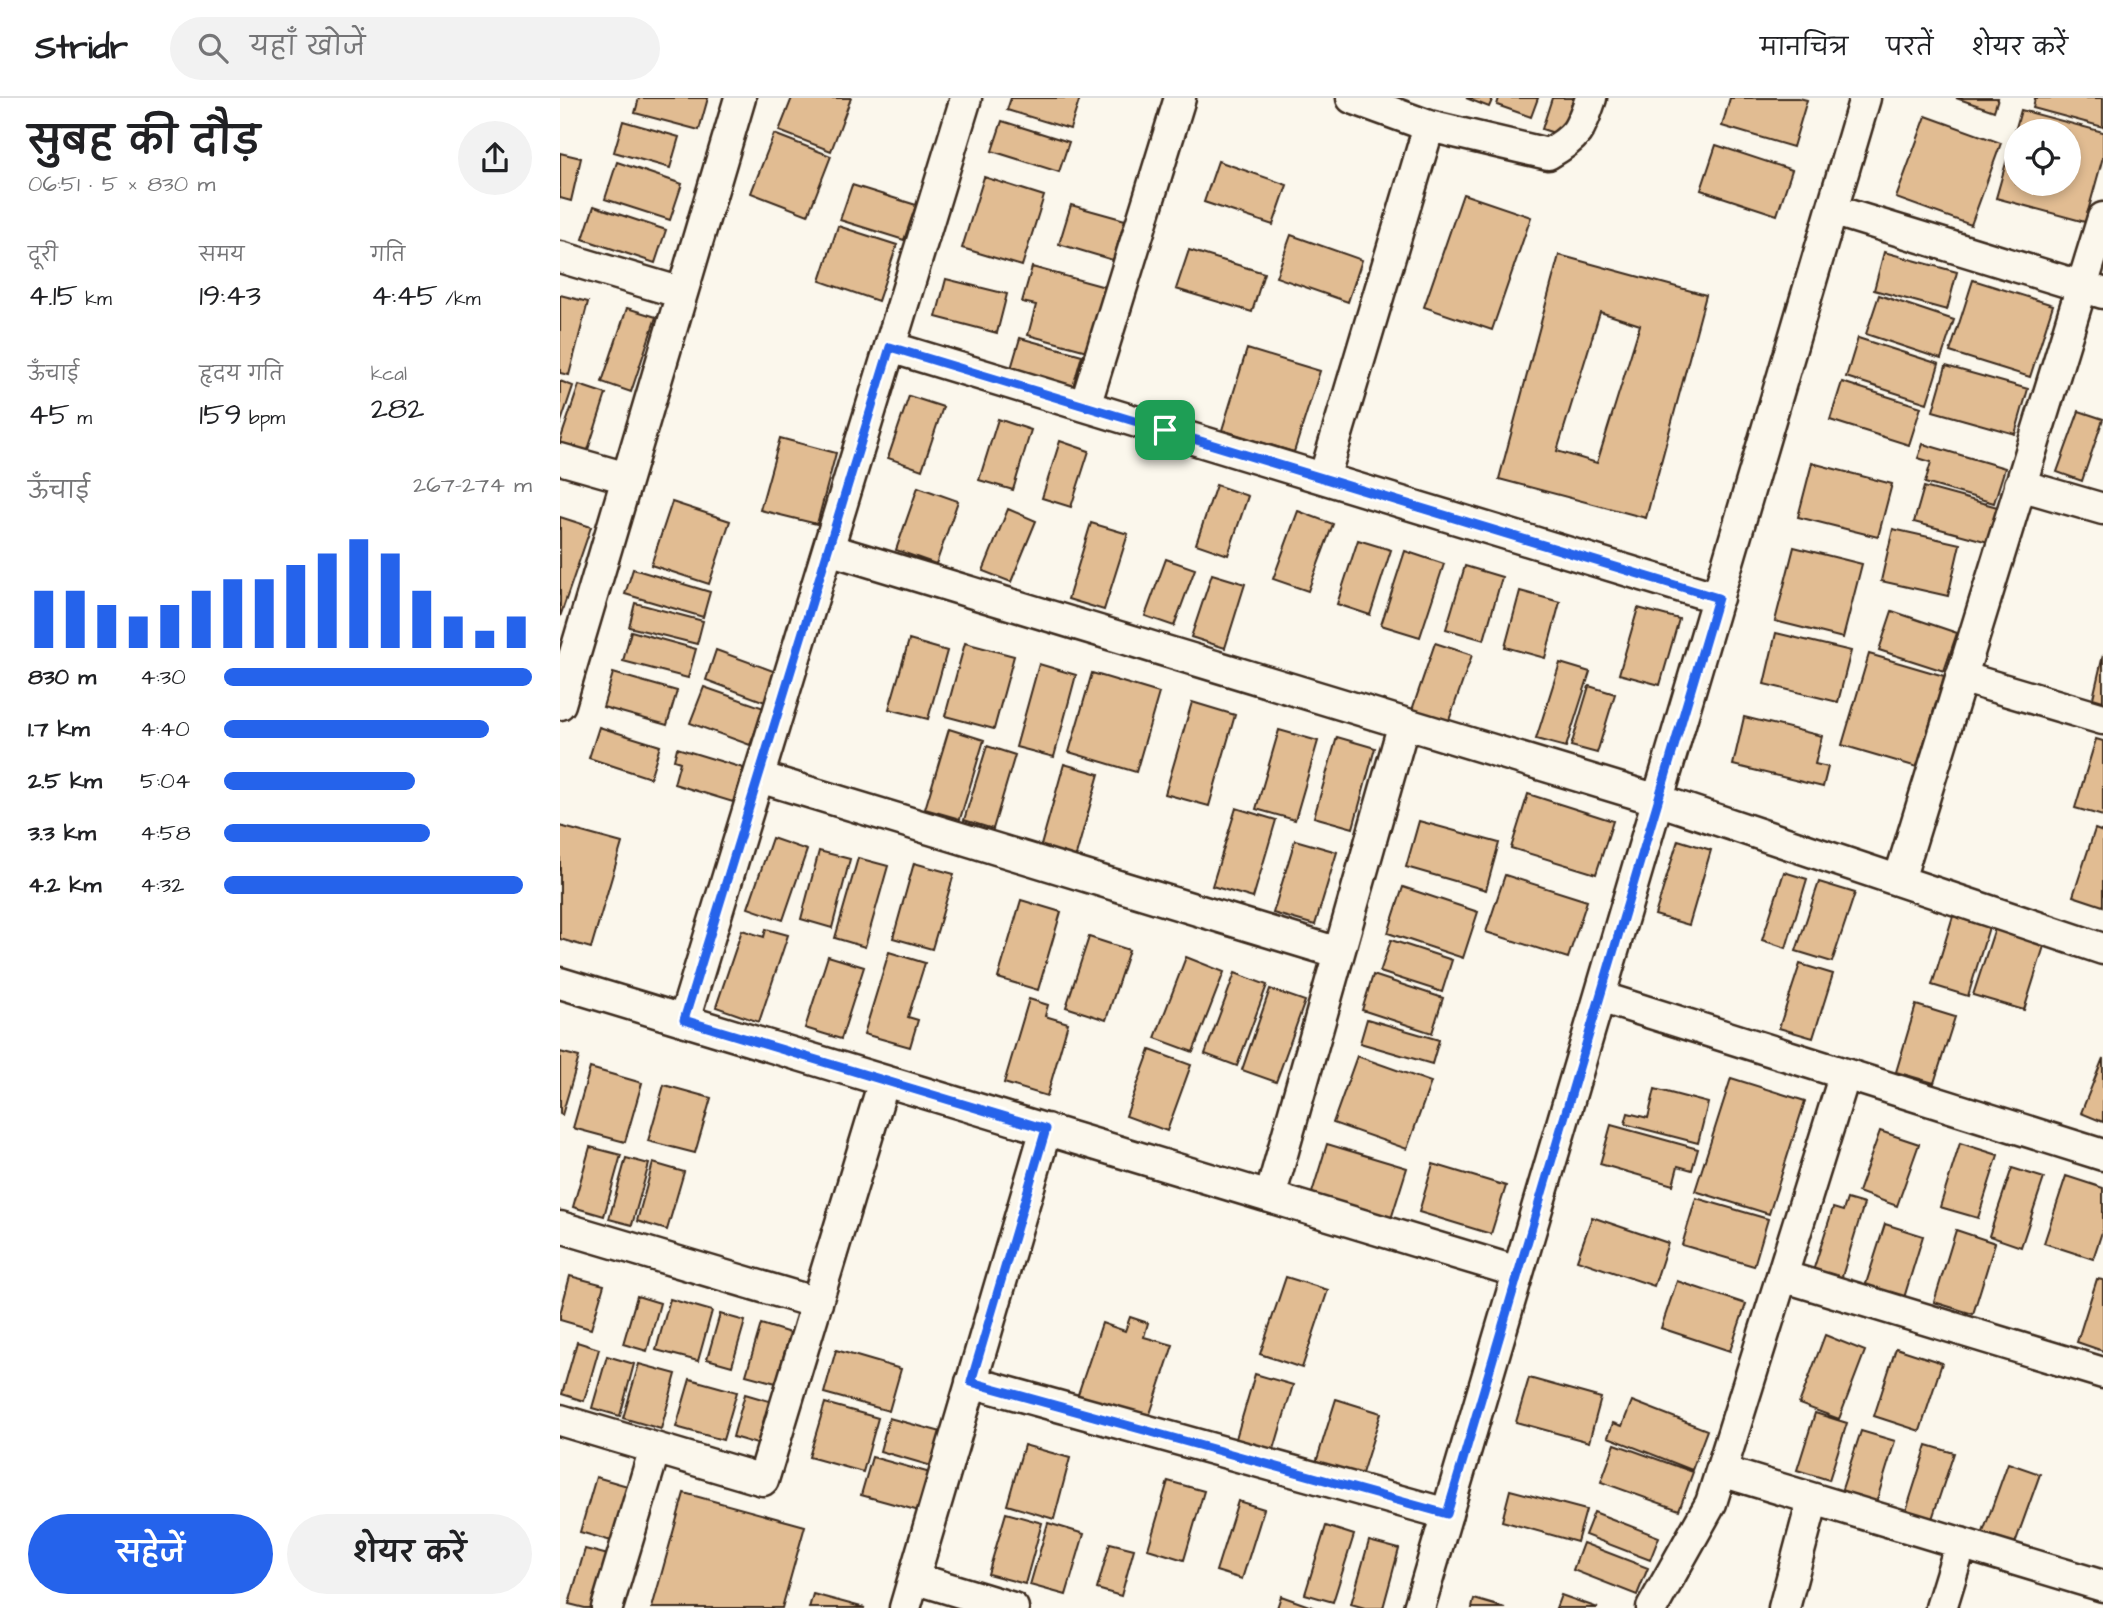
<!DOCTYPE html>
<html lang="hi">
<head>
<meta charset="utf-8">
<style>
  body { margin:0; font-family:"Architects Daughter","Playpen Sans Deva",sans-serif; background:#f2f2f2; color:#202124; height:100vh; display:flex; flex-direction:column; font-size:26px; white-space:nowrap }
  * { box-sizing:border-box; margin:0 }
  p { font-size:23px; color:#757577 }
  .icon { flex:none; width:38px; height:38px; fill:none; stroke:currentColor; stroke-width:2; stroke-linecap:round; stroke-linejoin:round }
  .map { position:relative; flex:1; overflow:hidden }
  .sheet { display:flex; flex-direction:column; background:#fff; width:560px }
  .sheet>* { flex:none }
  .tools { position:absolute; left:1444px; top:21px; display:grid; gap:14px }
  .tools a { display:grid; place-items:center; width:77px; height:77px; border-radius:50%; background:#fff; box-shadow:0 4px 10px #0003; font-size:35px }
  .pin { position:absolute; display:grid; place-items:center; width:60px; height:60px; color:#fff; margin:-30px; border-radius:14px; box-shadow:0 4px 10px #0006 }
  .round { display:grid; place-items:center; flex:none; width:74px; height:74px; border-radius:37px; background:#f2f2f2 }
  .headline { display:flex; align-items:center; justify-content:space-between; height:119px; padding:0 28px }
  h1 { font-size:38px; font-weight:600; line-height:52px }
  .metrics { display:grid; grid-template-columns:repeat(3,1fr); gap:10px; height:119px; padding:7px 28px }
  .metrics div { display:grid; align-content:center }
  .metrics b { font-size:30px; font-weight:600 }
  .metrics small { font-size:19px; font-weight:400 }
  .metrics p { font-size:19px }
  .chart { height:196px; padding:14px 28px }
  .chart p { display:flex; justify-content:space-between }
  .chart svg { width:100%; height:126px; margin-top:7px; stroke:#2563eb; stroke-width:6 }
  .action { display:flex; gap:14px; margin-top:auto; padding:14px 28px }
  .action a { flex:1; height:80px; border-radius:42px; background:#2563eb; color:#fff; font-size:28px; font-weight:600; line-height:80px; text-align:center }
  .action a+a { background:#f2f2f2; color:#202124 }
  ul { padding:0 28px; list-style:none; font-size:23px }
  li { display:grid; grid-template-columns:112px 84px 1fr; align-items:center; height:52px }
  li i { height:18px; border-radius:9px; background:#2563eb }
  header { display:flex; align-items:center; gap:42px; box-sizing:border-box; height:98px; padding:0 35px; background:#fff; border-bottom:2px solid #e0e0e0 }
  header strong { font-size:33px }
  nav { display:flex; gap:38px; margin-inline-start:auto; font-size:24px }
  .search { width:490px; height:63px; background:#f2f2f2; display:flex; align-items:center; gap:18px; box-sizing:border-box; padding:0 24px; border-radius:38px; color:#757577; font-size:26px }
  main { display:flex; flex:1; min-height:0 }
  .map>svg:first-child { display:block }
  .building { fill:#e1bc92; stroke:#3b2a1e; stroke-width:2; fill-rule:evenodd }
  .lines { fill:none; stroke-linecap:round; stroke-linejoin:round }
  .minor-casing { stroke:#3b2a1e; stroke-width:35 }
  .minor { stroke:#fbf7ec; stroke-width:30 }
  .route-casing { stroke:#fff; stroke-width:14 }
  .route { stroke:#2563eb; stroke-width:9 }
</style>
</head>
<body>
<header>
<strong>Stridr</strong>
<div class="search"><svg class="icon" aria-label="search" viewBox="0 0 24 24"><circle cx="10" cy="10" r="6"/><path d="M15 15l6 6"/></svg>यहाँ खोजें</div>
<nav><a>मानचित्र</a><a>परतें</a><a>शेयर करें</a></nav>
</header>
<main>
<section class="sheet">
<div class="headline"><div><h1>सुबह की दौड़</h1><p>06:51 · 5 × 830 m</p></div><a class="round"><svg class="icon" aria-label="share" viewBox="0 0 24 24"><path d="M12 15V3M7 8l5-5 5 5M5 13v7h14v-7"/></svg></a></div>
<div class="metrics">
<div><p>दूरी</p><b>4.15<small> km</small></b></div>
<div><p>समय</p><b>19:43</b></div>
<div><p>गति</p><b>4:45<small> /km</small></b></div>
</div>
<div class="metrics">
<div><p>ऊँचाई</p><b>45<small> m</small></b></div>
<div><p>हृदय गति</p><b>159<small> bpm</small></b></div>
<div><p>kcal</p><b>282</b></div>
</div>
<div class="chart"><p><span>ऊँचाई</span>267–274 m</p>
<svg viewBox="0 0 160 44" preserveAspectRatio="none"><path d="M5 44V24M15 44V24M25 44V29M35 44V33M45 44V29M55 44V24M65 44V20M75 44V20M85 44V15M95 44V11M105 44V6M115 44V11M125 44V24M135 44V33M145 44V38M155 44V33"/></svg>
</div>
<ul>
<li><b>830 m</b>4:30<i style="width:100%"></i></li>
<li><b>1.7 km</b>4:40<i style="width:86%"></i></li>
<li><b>2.5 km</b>5:04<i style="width:62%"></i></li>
<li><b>3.3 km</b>4:58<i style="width:67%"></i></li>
<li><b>4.2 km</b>4:32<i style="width:97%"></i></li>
</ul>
<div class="action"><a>सहेजें</a><a>शेयर करें</a></div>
</section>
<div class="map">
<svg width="1543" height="1510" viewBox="0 0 1543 1510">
  <rect width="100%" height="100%" fill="#fbf7ec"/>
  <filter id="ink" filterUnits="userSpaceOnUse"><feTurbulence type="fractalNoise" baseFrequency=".0143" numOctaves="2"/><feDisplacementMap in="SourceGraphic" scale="14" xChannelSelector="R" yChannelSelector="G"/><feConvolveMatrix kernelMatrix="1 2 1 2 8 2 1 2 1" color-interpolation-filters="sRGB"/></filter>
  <g filter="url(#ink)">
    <path class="building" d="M79,0H148L139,32L75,15Z
      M232,0H291L271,53L219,33Z
      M451,0H520L510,31L447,12Z
      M906,0H933L929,9Z
      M939,0H978L971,19L937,7Z
      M992,0H1019L1006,39L982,31Z
      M1170,0H1239L1247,2L1233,49L1162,28Z
      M1396,0H1438L1434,13Z
      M1475,0H1543V29L1473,10Z
      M1461,12L1543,34V59L1525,124L1436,100ZM1456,33H1508V86H1456Z
      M1366,18L1441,45L1411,127L1336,100Z
      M63,23L119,39L110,70L54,54Z
      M442,23L509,44L499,74L432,53Z
      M214,36L271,58L248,117L191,95Z
      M1156,47L1232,72L1217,117L1141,92Z
      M0,55L21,60L11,103L0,100Z
      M658,63L727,87L713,127L644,104Z
      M57,64L122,86L110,122L45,101Z
      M424,79L484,98L462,168L402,150Z
      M292,87L356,107L344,142L280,122Z
      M903,96L971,119L932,232L864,209Z
      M511,107L565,122L553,162L499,146Z
      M34,108L106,132L95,165L23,141Z
      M278,128L337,147L318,203L260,183Z
      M731,137L802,162L788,204L716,179Z
      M629,152L704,175L692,214L616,191Z
      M1324,154L1397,174L1387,212L1314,192Z
      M999,157L1146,197L1086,420L939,381ZM1040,214L1080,227L1037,365L997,353Z
      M472,169L545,189L527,253L468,237L476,207L462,204Z
      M386,181L447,196L437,235L376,219Z
      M1413,182L1493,207L1470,279L1390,254Z
      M0,197L28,204L9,277L0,275Z
      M1319,197L1394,222L1381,261L1306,236Z
      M67,210L96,219L71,294L42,284Z
      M460,240L522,257L512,292L450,274Z
      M1298,240L1379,266L1367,305L1286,279Z
      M687,251L760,273L734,354L662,332Z
      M1386,268L1468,291L1455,336L1373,313Z
      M0,283L13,288L0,327Z
      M1282,284L1361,309L1349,347L1270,322Z
      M19,287L46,296L26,358L0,349V343Z
      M349,298L383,309L362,372L328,360Z
      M1519,313L1543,321L1522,383L1497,374Z
      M438,321L471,332L453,392L419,382Z
      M220,340L276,355L257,426L200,412Z
      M500,343L529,353L511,409L482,400Z
      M1363,346L1445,370L1434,405L1365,385L1371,364L1358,360Z
      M1252,365L1332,386L1318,439L1238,419Z
      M656,387L688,398L668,457L636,446Z
      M358,389L398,403L376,466L336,452Z
      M1364,389L1441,410L1432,445L1354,424Z
      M112,404L170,423L149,486L91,467Z
      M448,411L476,423L451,484L423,473Z
      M738,413L773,426L748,493L713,481Z
      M0,419L31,429L0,519Z
      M531,425L568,436L544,512L508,501Z
      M1333,431L1400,446L1388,498L1321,483Z
      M798,442L831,452L810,517L777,506Z
      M1234,449L1302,466L1283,540L1215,523Z
      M845,453L884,466L860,539L821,527Z
      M606,461L635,471L614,528L585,518Z
      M905,468L942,479L924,542L886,531Z
      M73,471L150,494L143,519L65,496Z
      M652,476L685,486L665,550L631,539Z
      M960,493L1000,504L985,560L945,549Z
      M75,505L143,523L137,546L69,529Z
      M1078,510L1119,521L1100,587L1059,576Z
      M1332,513L1397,535L1384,573L1319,552Z
      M71,533L136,551L128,580L63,563Z
      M1216,535L1291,553L1278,604L1204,586Z
      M349,542L387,553L368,621L329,611Z
      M405,545L454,558L434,631L385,618Z
      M875,545L912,557L887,628L851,615Z
      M156,552L216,574L205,604L146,582Z
      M1309,556L1384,578L1357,669L1282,647Z
      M1543,557V603L1533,600Z
      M1000,565L1030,574L1006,649L976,641Z
      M479,566L516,577L494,659L456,649Z
      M53,575L117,593L107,627L43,609Z
      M532,575L599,595L576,674L509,654Z
      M1029,588L1055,596L1037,655L1011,648Z
      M144,589L204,610L190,647L130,625Z
      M632,604L675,617L649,708L605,696Z
      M1184,619L1262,638L1255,666L1268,669L1263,689L1173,667Z
      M39,629L100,648L90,680L29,660Z
      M389,631L424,642L400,721L365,711Z
      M719,632L758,643L735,722L696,711Z
      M777,639L815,650L793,730L754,719Z
      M1536,641L1543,643V718L1515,710Z
      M427,648L455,657L433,731L404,722Z
      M117,650L183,670L173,704L114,686L120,664L114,662Z
      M504,666L539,676L515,761L480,751Z
      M968,696L1053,723L1036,776L951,750Z
      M676,710L716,722L693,800L652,788Z
      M859,723L939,745L926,792L846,769Z
      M0,728L62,745L31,850L0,841Z
      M1535,731L1543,734V808L1513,798Z
      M212,740L247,752L223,822L188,810Z
      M735,742L777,754L755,827L713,815Z
      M1118,742L1151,752L1129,827L1095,817Z
      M259,753L290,761L272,830L241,821Z
      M298,760L328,768L305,849L275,840Z
      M354,765L394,776L372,851L333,840Z
      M1224,774L1247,781L1226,850L1202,842Z
      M945,777L1027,803L1008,860L926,834Z
      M1259,784L1295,795L1272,864L1236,853Z
      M843,789L918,814L903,860L828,835Z
      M461,802L501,814L478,892L438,880Z
      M1393,818L1429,829L1408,898L1372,887Z
      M1435,830L1485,845L1464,912L1413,897Z
      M206,831L228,837L199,924L156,909L182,832L204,839Z
      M529,839L569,852L546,922L506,909Z
      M831,842L892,862L882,894L820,874Z
      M329,854L365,865L348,919L358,922L350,949L304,936Z
      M268,858L304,869L281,941L245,930Z
      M626,859L664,874L633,954L595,940Z
      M1240,866L1273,876L1253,940L1219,930Z
      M675,875L707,887L677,968L645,956Z
      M813,877L883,900L872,935L802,912Z
      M710,891L745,903L716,984L682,972Z
      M469,901L488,907L485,918L508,925L487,998L444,985Z
      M1356,907L1395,919L1374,985L1336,974Z
      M807,921L879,942L872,966L800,945Z
      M590,952L631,967L607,1033L566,1018Z
      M0,954L19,959L2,1017L0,1016Z
      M797,958L871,984L847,1051L773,1025Z
      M1543,960V1024L1521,1015Z
      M30,970L82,985L65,1044L13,1030Z
      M1171,980L1245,1003L1209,1116L1135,1093Z
      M104,987L151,1000L135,1055L88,1043Z
      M1095,991L1148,1005L1138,1045L1065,1026L1068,1015L1088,1020Z
      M1051,1027L1138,1051L1132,1072L1118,1068L1113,1087L1040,1066Z
      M1320,1033L1359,1046L1337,1108L1298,1094Z
      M1400,1045L1438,1057L1418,1120L1380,1109Z
      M767,1046L847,1070L831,1121L751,1098Z
      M30,1049L61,1057L44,1118L13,1109Z
      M66,1060L89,1066L72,1127L49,1121Z
      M93,1065L124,1074L107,1132L77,1123Z
      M873,1066L946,1088L931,1136L859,1114Z
      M1452,1070L1484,1080L1461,1149L1429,1138Z
      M1506,1078L1543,1090V1131L1533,1161L1484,1145Z
      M1136,1100L1208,1121L1194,1168L1122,1147Z
      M1287,1101L1304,1106L1281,1182L1253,1173L1273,1110L1283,1113Z
      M1032,1119L1108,1145L1094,1188L1017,1162Z
      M1325,1126L1363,1138L1343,1203L1304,1192Z
      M1396,1132L1435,1145L1413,1216L1374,1204Z
      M10,1178L44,1187L31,1231L0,1222V1216Z
      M726,1179L768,1192L742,1270L700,1256Z
      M1537,1181L1543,1182V1253L1517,1244Z
      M1117,1183L1186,1206L1170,1253L1101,1230Z
      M77,1198L100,1205L87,1253L63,1246Z
      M110,1201L152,1213L138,1263L96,1252Z
      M160,1216L185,1223L172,1268L147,1261Z
      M570,1219L588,1225L584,1239L613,1247L586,1328L515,1305L542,1225L565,1233Z
      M201,1226L230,1235L216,1285L186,1277Z
      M1265,1237L1305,1253L1279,1321L1239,1306Z
      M17,1244L39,1251L24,1303L2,1296Z
      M1336,1250L1382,1265L1360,1333L1314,1318Z
      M276,1252L341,1271L329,1313L264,1295Z
      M47,1258L74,1266L60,1318L32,1310Z
      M79,1266L116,1276L101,1331L63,1320Z
      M695,1276L733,1287L710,1365L672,1354Z
      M969,1280L1041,1300L1029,1344L956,1324Z
      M130,1281L177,1294L163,1342L116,1329Z
      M185,1296L209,1303L197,1346L173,1339Z
      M776,1301L821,1315L799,1385L754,1371Z
      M1072,1303L1147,1332L1132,1372L1048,1339L1053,1325L1062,1328Z
      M265,1305L318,1320L303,1374L249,1359Z
      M1255,1315L1287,1325L1269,1382L1237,1372Z
      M329,1320L385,1335L375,1369L320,1353Z
      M1301,1333L1335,1343L1315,1408L1280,1397Z
      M1055,1346L1133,1374L1119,1412L1041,1384Z
      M464,1347L510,1360L494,1421L447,1407Z
      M1367,1347L1394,1355L1372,1421L1346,1413Z
      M312,1359L374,1376L363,1414L301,1397Z
      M1448,1365L1480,1376L1453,1451L1421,1440Z
      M36,1379L78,1391L62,1446L20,1434Z
      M608,1383L644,1393L624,1462L588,1451Z
      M950,1392L1026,1412L1017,1444L942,1423Z
      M124,1395L245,1428L222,1510H92Z
      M678,1403L704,1411L682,1481L656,1473Z
      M1034,1414L1099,1439L1090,1462L1025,1437Z
      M446,1415L482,1425L465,1486L428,1476Z
      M488,1425L524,1436L506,1497L470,1487Z
      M766,1428L794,1437L773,1504L745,1496Z
      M809,1443L839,1451L823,1510H805L791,1506Z
      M550,1445L574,1451L561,1498L537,1491Z
      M1023,1445L1088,1470L1077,1497L1013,1472Z
      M25,1451L56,1459L42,1510H25L9,1506Z
      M253,1496L305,1510H249Z
      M1001,1497L1038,1510H996Z
      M721,1498L752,1509L751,1510H717Z
      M914,1501L945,1510H912Z"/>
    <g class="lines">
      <g class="minor-casing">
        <path id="minor" d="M792,0L869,28L988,56C1018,39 1020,32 1031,0
          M1272,112L1543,195
          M0,159L122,195
          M330,249L1158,500
          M525,308L620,0
          M0,361L67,380
          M764,380L869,28
          M1460,387L1543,411
          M268,451L1098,702L1543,851
          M1401,579L1543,621
          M0,606L180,0
          M199,679L779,855
          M1339,782L1543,120
          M0,885L958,1174
          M1040,899L1543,1057
          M124,922L406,0
          M710,1099L844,625
          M0,1129L257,1205
          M1222,1178L1543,1275
          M411,1284L887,1416
          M0,1322L203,1382L324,983
          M1161,1373L1543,1488
          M354,1480L453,1510
          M47,1510L95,1350
          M345,1510L486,1031
          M859,1510L1305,0
          M1092,1510L1151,1405L1285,976
          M1224,1510L1253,1401
          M1381,1510L1401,1445"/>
      </g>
      <use href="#minor" class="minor"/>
    </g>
  </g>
  <g class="lines" filter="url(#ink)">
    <g class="route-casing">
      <path id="route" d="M330,249L1158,500L887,1416L411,1284L486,1031L124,922Z"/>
    </g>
    <use href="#route" class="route"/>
  </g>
</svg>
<div class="tools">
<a><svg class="icon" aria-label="locate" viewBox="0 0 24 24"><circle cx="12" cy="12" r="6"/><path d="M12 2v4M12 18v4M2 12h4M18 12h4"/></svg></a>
</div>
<div class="pin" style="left:605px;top:332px;background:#1e9e55"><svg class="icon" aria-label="arrive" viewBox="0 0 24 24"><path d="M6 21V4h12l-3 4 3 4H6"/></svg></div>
</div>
</main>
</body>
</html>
